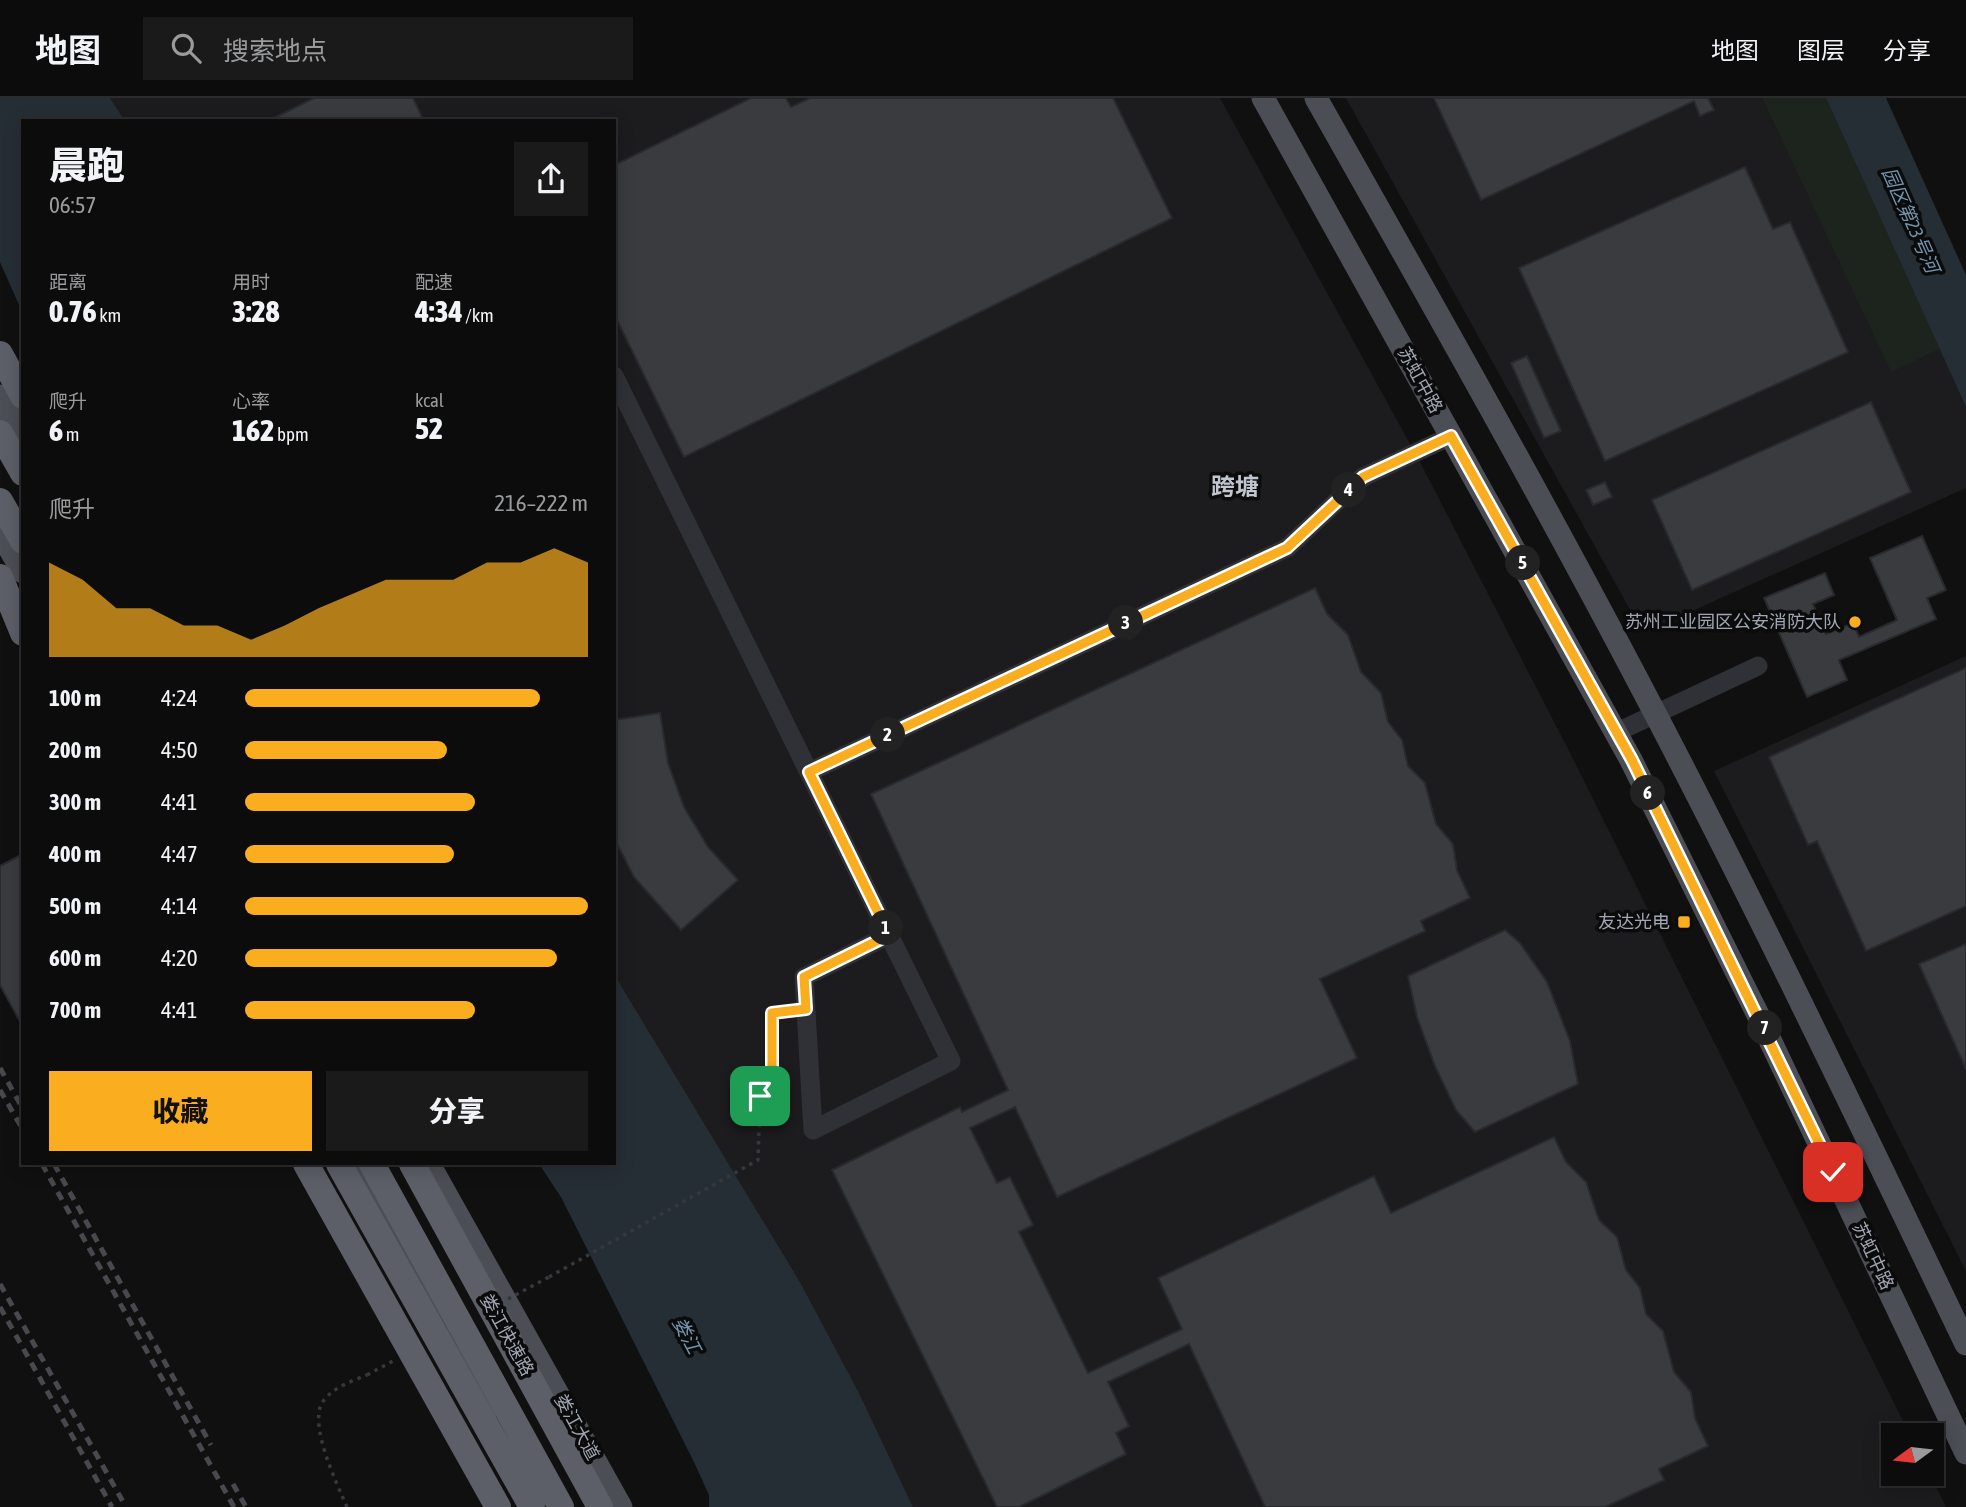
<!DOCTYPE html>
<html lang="zh">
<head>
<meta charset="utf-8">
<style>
  body { margin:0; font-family:"Asap Condensed","Noto Sans SC",sans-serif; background:#1a1a1b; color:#f1f3f6; height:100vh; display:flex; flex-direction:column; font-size:26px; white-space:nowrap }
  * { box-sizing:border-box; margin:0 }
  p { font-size:23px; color:#9a9b9d }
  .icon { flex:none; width:38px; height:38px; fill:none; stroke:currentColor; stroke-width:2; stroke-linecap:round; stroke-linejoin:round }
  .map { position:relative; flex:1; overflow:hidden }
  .panel { position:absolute; left:21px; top:21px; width:595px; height:1046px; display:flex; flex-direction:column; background:#0c0c0d; border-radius:0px; box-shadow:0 4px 18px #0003,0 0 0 2px #2c2c2e }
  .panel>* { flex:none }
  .needle { width:46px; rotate:255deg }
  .fabs { position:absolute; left:1881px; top:1325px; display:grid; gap:14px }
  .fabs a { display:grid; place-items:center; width:63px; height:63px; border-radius:0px; background:#0c0c0d; box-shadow:0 4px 18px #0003,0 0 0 2px #2c2c2e; font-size:35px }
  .pin { position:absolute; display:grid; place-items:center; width:60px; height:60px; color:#fff; margin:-30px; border-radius:14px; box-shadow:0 4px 10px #0006 }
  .km { position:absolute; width:35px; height:35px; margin:-18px; border-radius:50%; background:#222; color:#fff; font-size:19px; line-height:35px; text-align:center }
  .round { display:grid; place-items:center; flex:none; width:74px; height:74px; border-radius:0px; background:#1a1a1b }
  .summary { display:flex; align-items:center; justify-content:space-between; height:119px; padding:0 28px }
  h1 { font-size:38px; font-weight:800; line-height:52px }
  .figures { display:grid; grid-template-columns:repeat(3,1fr); gap:10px; height:119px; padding:7px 28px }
  .figures div { display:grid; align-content:center }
  .figures b { font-size:30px; font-weight:800 }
  .figures small { font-size:19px; font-weight:400 }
  .figures p { font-size:19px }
  .chart { height:196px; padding:14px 28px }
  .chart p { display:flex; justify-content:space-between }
  .chart svg { width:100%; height:126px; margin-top:7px; fill:#f9ad1f; opacity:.7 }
  .action { display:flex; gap:14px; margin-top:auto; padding:14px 28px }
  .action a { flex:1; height:80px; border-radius:0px; background:#f9ad1f; color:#111; font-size:28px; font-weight:800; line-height:80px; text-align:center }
  .action a+a { background:#1a1a1b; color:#f1f3f6 }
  ul { padding:0 28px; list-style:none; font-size:23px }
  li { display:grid; grid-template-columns:112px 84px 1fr; align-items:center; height:52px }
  li i { height:18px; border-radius:9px; background:#f9ad1f }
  header { display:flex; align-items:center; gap:42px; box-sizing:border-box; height:98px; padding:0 35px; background:#0c0c0d; border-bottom:2px solid #2c2c2e }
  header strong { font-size:33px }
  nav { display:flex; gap:38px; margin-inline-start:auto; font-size:24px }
  .search { width:490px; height:63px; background:#1a1a1b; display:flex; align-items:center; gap:18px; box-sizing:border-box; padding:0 24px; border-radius:0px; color:#9a9b9d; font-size:26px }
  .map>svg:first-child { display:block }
  .built { fill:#1c1c1e }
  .green { fill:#1c241d }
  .water { fill:#262e35 }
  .building { fill:#393b3f; stroke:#292a2d; stroke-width:2 }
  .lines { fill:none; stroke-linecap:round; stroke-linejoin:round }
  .path { stroke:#36383d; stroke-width:3.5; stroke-dasharray:3.5 5; stroke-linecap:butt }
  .minor { stroke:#303136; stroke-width:19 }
  .major { stroke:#4c4e55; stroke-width:23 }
  .highway { stroke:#5c5f67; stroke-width:26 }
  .rail { stroke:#47494f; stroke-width:5; stroke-dasharray:9 7; stroke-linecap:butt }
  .path-bridge { stroke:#36383d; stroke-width:3.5; stroke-dasharray:3.5 5; stroke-linecap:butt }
  .highway-bridge { stroke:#5c5f67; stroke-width:26 }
  .route-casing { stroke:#fff; stroke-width:14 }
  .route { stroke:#f9ad1f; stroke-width:9 }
  .poi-dot { fill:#f9ad1f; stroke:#0b0b0c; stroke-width:2.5 }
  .labels { text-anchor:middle; stroke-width:7; stroke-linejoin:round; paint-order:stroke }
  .street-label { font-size:18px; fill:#a0a6b3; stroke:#0b0b0c }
  .poi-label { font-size:18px; fill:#a0a6b3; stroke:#0b0b0c; text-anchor:end }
  .water-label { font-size:19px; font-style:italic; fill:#7495b0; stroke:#0b0b0c }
  .district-label { font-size:24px; font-weight:bold; fill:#c1c5cf; stroke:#0b0b0c }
</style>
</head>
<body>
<header>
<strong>地图</strong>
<div class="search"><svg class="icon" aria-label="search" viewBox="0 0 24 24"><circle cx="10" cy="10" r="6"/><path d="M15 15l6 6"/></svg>搜索地点</div>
<nav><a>地图</a><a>图层</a><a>分享</a></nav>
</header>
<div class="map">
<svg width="1966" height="1409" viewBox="0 0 1966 1409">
  <rect width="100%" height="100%" fill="#101011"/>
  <path class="built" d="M110,0H1220L1421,366L1567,649L1910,1337H1894V1376H1930L1946,1409H913L859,1295L800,1184L614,876V23H125Z
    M1346,0H1762L1891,273L1940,251L1966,309V390L1643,535Z
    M1966,558V1173L1714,673Z"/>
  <path class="green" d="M1762,0H1826L1940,251L1891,274Z"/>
  <path class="water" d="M0,0H110L125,23H23V216L0,164Z
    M1826,0H1886L1966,177V309Z
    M614,876L800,1184L859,1295L913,1409H709V1397L694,1364L561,1099L539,1066H614Z"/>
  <path class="building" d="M314,0H413L424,23H268Z
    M751,0H786L791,9L810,0H1113L1172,120L684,359L614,216V67Z
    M1434,0H1708L1714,12L1700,18L1694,3L1481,102Z
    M1745,69L1773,131L1790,124L1848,254L1605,363L1519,170Z
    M1527,258L1561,333L1544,340L1511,265Z
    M1871,304L1911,394L1692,492L1652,402Z
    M1605,384L1612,399L1593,407L1586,392Z
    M1922,438L1946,492L1927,500L1936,521L1839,562L1847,582L1807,599L1764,500L1825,475L1834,497L1813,506L1826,536L1853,525L1859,539L1897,522L1870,460Z
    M1315,490L1327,516L1348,537L1361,574L1381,595L1388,624L1402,642L1408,668L1425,685L1436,726L1453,746L1457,772L1470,800L1421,823L1425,833L1320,881L1357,960L1057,1099L1015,1009L970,1030L997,1085L1010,1079L1033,1127L1019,1134L1088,1275L1182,1231L1158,1180L1374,1078L1391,1115L1554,1039L1566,1064L1586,1084L1599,1122L1617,1139L1626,1172L1640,1190L1646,1216L1663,1233L1674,1274L1691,1294L1695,1320L1708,1348L1659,1371L1664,1382L1605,1409H1265L1189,1246L1108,1284L1129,1328L1116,1335L1126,1356L1019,1409H997L832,1072L960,1009L962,1014L1008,992L871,696Z
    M1966,570V808L1866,853L1817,743L1808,747L1769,659Z
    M660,615L668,665L684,709L708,749L738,782L681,832L634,779L614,740V622Z
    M23,756V929L0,887V768Z
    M1505,832L1520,845L1547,884L1570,943L1578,986L1475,1034L1456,1012L1435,968L1417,919L1408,878Z
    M1966,846V971L1919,866Z"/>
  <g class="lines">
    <path class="path" d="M549,1179L758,1062L760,998H772V915L788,913
      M347,1409C337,1386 309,1328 322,1305C331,1290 352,1283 367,1277"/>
    <path class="minor" d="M614,278L951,963L813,1032L804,879L889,837
      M1617,634L1758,568
      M809,674L1287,450L1363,379L1451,338"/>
    <path class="major" d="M1263,0L1631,662L1760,921L1966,1355
      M1316,0C1432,205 1548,410 1657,619C1765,826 1865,1036 1966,1246
      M0,298L23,339
      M0,434L23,474
      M355,1066L490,1308
      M429,1066L621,1409"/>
    <path class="highway" d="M0,256L23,298
      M0,335L23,375
      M0,403L23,443
      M0,479L23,535"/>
    <path class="rail" d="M0,970L23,1011
      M0,992L23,1032
      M42,1066L234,1409
      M54,1066L211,1347
      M0,1186L126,1409
      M0,1209L112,1409
      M233,1386L246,1409"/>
    <path class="path-bridge" d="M508,1201L549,1179
      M367,1277L393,1263"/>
    <path class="highway-bridge" d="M306,1066L498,1409
      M339,1066L532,1409
      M372,1066L561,1409
      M412,1066L600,1409"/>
  </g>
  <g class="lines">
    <g class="route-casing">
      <path id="route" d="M760,998H772V915L806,911L804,879L889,837L809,674L1287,450L1363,379L1451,338L1632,662L1833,1074"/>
    </g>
    <use href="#route" class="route"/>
  </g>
  <g class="poi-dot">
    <circle cx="1855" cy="524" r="7"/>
    <rect x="1677" y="817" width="14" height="14" rx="3.5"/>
  </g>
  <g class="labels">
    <g class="street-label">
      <text transform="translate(1420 282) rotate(61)" y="6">苏虹中路</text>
      <text transform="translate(1873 1158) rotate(65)" y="6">苏虹中路</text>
      <text transform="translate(507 1237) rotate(61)" y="6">娄江快速路</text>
      <text transform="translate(577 1329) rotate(61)" y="6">娄江大道</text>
    </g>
    <g class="poi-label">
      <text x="1841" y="530">苏州工业园区公安消防大队</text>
      <text x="1670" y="830">友达光电</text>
    </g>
    <g class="water-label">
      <text transform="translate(1911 122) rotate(66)" y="7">园区第23号河</text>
      <text transform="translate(687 1237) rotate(62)" y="7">娄江</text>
    </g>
    <g class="district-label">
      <text x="1235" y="397">跨塘</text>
    </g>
  </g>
</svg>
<div class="fabs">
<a><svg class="needle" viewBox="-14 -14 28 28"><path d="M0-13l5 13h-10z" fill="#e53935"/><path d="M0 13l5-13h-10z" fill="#9a9b9d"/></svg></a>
</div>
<div class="pin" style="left:760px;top:998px;background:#1e9e55"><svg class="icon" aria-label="arrive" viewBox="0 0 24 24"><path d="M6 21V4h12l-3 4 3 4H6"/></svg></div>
<div class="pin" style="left:1833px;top:1074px;background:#d93025"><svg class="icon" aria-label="check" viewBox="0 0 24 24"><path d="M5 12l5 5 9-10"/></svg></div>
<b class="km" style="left:886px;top:830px">1</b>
<b class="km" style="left:888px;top:637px">2</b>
<b class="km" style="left:1126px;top:525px">3</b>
<b class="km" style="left:1349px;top:392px">4</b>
<b class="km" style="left:1523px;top:465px">5</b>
<b class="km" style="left:1648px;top:695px">6</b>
<b class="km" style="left:1765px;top:930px">7</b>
<section class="panel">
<div class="summary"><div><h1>晨跑</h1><p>06:57</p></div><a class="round"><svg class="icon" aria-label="share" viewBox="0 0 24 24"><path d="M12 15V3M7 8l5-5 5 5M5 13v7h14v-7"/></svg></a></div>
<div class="figures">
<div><p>距离</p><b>0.76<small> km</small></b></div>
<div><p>用时</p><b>3:28</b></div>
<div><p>配速</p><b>4:34<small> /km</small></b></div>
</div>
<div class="figures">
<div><p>爬升</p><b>6<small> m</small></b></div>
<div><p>心率</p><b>162<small> bpm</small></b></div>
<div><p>kcal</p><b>52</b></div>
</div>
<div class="chart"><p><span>爬升</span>216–222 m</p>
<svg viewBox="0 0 160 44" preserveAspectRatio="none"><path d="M0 44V11L10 17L20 27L30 27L40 33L50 33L60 38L70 33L80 27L90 22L100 17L110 17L120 17L130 11L140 11L150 6L160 11V44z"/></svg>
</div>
<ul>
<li><b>100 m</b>4:24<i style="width:86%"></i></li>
<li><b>200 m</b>4:50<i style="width:59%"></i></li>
<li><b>300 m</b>4:41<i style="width:67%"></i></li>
<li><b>400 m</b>4:47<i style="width:61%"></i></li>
<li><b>500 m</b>4:14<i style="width:100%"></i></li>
<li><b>600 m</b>4:20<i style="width:91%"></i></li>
<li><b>700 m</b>4:41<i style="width:67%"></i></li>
</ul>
<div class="action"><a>收藏</a><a>分享</a></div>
</section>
</div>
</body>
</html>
